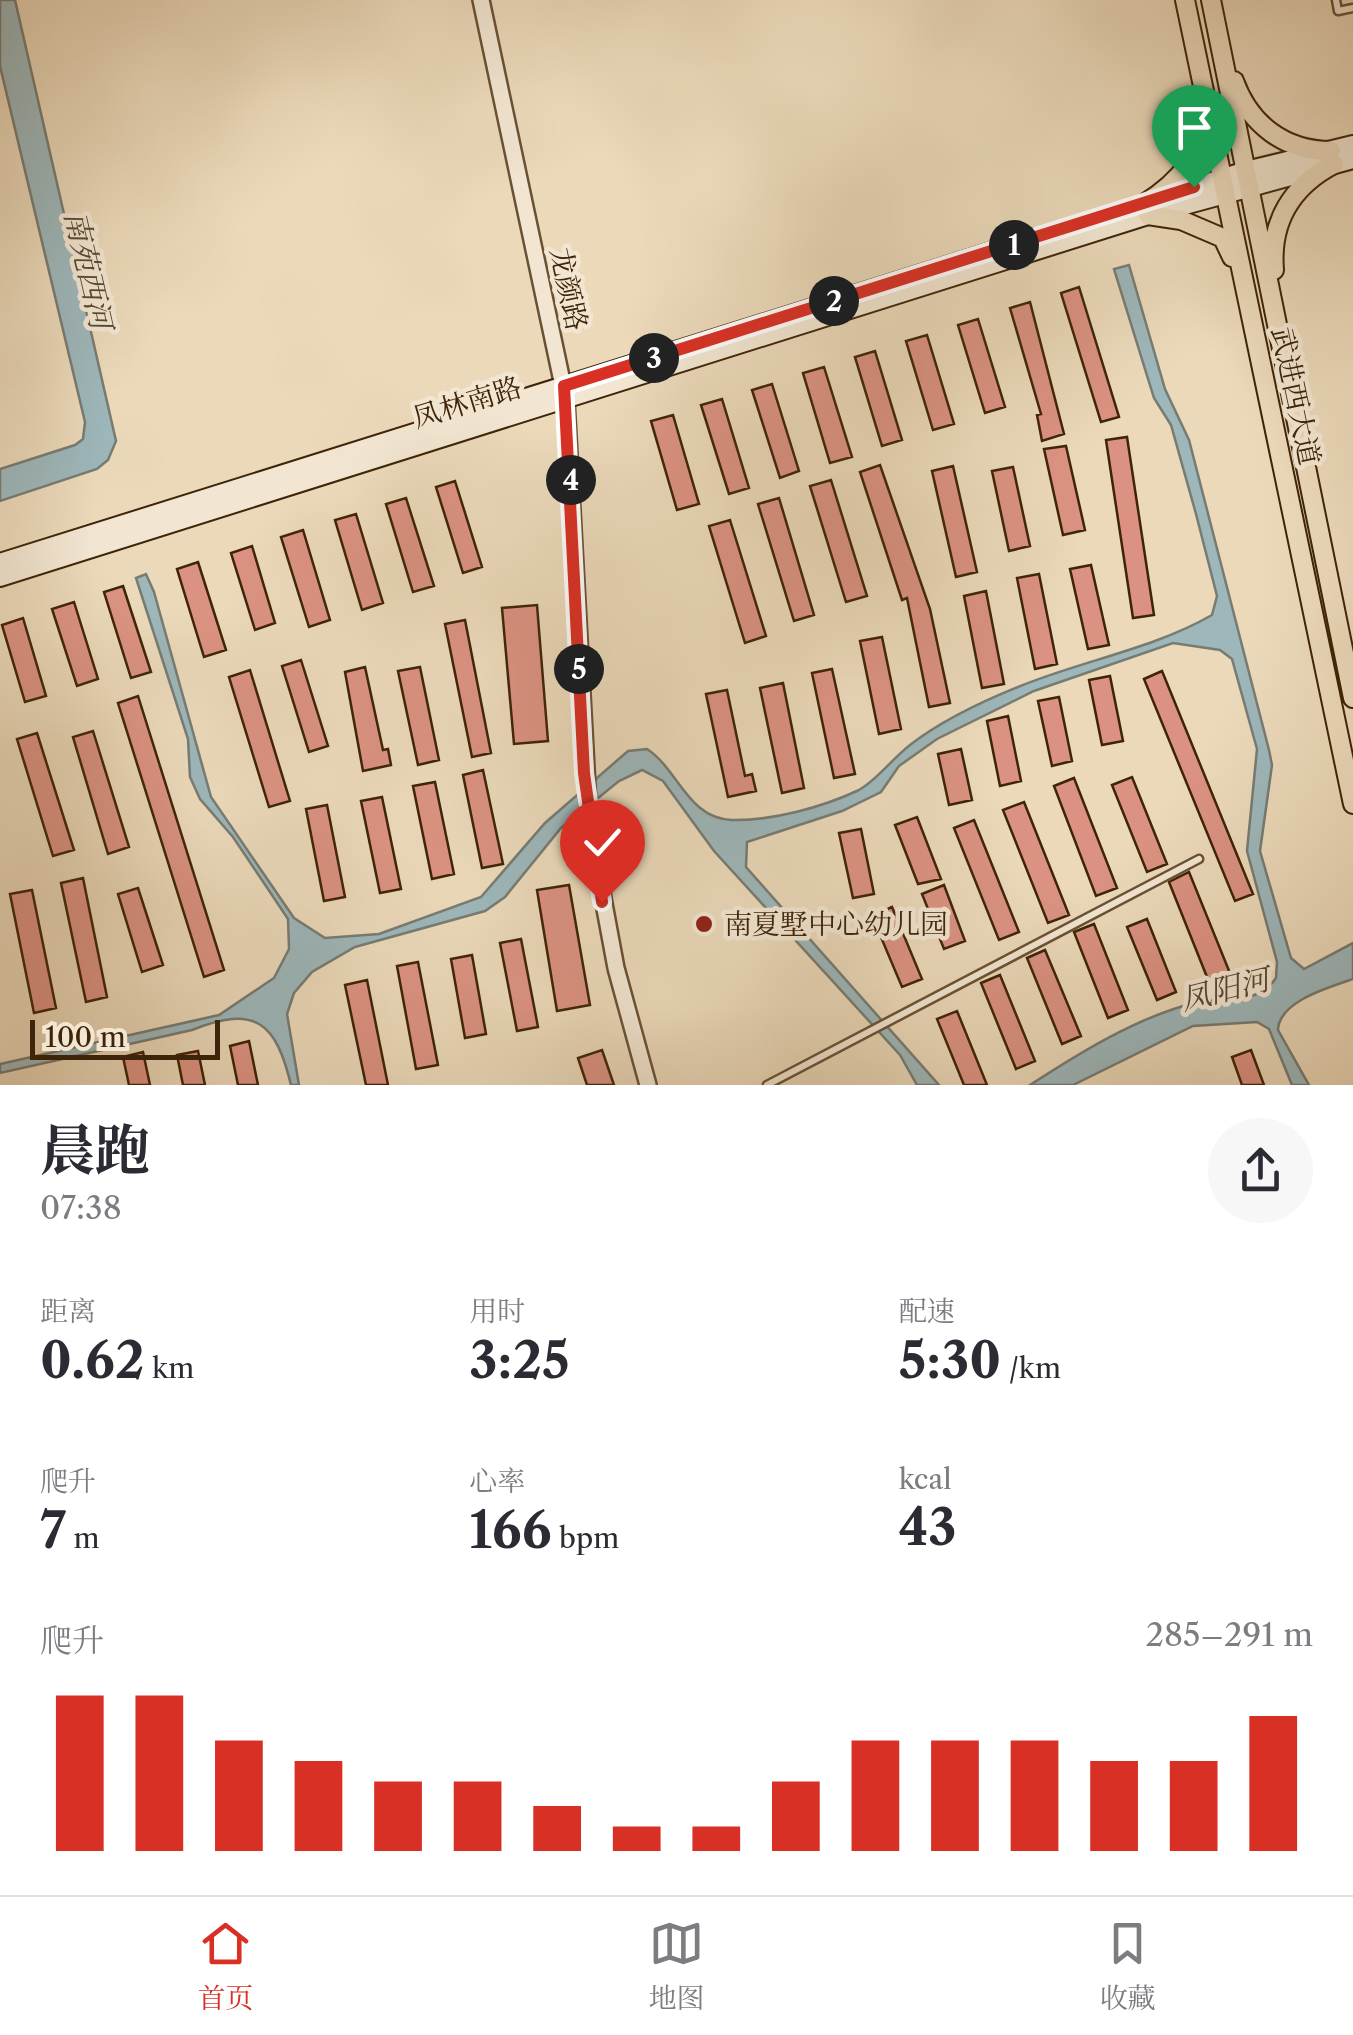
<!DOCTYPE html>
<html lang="zh">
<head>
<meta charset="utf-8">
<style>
  body { margin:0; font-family:"Libre Caslon Text","Noto Serif SC",serif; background:#f7f7f7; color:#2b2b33; height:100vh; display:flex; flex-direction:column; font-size:38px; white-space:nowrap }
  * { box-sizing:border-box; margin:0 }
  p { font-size:32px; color:#7c7c81 }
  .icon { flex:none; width:55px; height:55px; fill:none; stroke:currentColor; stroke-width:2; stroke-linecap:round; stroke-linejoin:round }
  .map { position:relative; height:1085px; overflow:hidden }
  .details { display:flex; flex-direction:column; background:#fff; flex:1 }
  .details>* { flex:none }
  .scale { position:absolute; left:30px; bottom:25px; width:190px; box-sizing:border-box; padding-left:10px; border:5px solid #3e2408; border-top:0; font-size:28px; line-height:35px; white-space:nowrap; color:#3e2408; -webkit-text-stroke:8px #f2e6d2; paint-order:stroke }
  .pin { position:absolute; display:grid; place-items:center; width:85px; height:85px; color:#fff; margin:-102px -42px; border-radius:50% 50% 50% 0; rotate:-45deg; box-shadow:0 0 10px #0007 }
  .pin .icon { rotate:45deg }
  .km { position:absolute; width:50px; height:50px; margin:-25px; border-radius:50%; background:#222; color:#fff; font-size:28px; line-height:50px; text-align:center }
  .round { display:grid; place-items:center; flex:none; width:105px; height:105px; border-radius:52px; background:#f7f7f7 }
  .overview { display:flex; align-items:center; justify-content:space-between; height:170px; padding:0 40px }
  h1 { font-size:55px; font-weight:700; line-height:75px }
  .metrics { display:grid; grid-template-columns:repeat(3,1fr); gap:15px; height:170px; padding:10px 40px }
  .metrics div { display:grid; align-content:center }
  .metrics b { font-size:50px; font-weight:700 }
  .metrics small { font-size:28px; font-weight:400 }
  .metrics p { font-size:28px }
  .chart { height:280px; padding:20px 40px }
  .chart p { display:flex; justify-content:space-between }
  .chart svg { width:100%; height:180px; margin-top:10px; stroke:#d93025; stroke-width:6 }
  .menu { display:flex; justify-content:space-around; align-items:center; height:140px; border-top:2px solid #e1e1e2; background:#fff; font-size:28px; color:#7c7c81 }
  .menu a { display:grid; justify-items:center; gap:5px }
  .menu .selected { color:#d93025 }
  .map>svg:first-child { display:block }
  .water { fill:#9db7bb; stroke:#777c73; stroke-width:2.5 }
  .building { fill:#db9282; stroke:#3e2408; stroke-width:2.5 }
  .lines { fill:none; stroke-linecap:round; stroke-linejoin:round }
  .service-casing { stroke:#695134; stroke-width:11 }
  .tertiary-casing { stroke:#695134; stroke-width:20 }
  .secondary-casing { stroke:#3e2408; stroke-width:22 }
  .primary-casing { stroke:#3e2408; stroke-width:22 }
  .service { stroke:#f2e6d2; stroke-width:6 }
  .tertiary { stroke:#f2e6d2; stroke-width:15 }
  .secondary { stroke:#f2e6d2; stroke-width:18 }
  .primary { stroke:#ebd9ba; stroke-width:18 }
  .route-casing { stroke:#fff; stroke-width:20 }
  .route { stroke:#d93025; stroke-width:12 }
  .poi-dot { fill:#8f2418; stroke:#f2e6d2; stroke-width:4 }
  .labels { text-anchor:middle; stroke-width:9; stroke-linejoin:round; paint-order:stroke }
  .street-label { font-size:28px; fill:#3e2408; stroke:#f2e6d2 }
  .poi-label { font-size:28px; fill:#3e2408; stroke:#f2e6d2; text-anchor:start }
  .water-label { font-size:30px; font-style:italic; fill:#564935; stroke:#f2e6d2 }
</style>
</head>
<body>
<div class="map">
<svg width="1353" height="1085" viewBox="0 0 1353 1085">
  <rect width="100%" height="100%" fill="#ebd9ba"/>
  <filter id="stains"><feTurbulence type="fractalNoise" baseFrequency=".002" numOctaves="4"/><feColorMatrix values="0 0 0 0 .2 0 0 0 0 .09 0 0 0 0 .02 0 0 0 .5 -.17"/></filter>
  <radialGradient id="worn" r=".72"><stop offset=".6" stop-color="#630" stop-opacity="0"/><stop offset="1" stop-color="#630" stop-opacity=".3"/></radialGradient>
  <path class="water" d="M0,0H15L116,441L108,460L97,469L0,501V469L75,445L83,439L85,422L0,66Z
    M1129,265L1165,389L1189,440L1269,750L1272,765L1260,851L1291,958L1304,969L1353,943V979C1330,987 1279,1001 1278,1030L1309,1085H1292L1269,1029L1257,1022L1193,1026L1073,1085H1030C1081,1052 1139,1016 1198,1002C1228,995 1257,1006 1276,978L1277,962L1247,851L1257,749L1232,659L1220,650L1173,643L1034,691L937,739L899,766L881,792L842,811L747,842L746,867L939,1085H917L900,1055L714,851L663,781L642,770L619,781L561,828L505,897L485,911L355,947L312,972L294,993L287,1014L299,1085H291C276,1023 256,1004 192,1030L0,1073V1064L219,1015L274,978L289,949L288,919L233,837L200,799L190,777L188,739L136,578L146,574L154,592L211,797L294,918L325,938L379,934L481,897L545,823L628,751L647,749C678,769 688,819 732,820C772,821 823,807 859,790C876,781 893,758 910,745C941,721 981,702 1018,687C1080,661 1153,649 1212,615L1217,596L1196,514L1171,425L1154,398L1114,269Z"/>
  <path class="building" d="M1079,287L1119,417L1101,422L1061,293Z
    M1030,302L1064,434L1042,441L1037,415L1041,414L1010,308Z
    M978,319L1005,407L985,413L958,325Z
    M927,335L954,424L933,430L906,341Z
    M875,351L902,440L882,446L855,357Z
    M824,367L852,457L830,463L803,373Z
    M772,384L799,471L780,478L752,390Z
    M722,399L749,488L729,494L701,405Z
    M673,415L699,504L677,510L651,421Z
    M1127,437L1154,615L1133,618L1106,440Z
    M1066,446L1085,530L1063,535L1044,449Z
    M880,465L930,609L950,703L929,707L907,598L902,600L860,472Z
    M953,466L977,572L956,577L932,471Z
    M1013,467L1030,546L1009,551L992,471Z
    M831,480L867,596L846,602L810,486Z
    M455,481L482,567L463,573L436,487Z
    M406,498L434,586L413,592L386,504Z
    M779,498L814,615L794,621L758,504Z
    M356,514L383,603L362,610L335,520Z
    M730,520L766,636L745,643L709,526Z
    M303,530L330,620L309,627L281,537Z
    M252,546L275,623L255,630L231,553Z
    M198,562L226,650L204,657L177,569Z
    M1091,565L1109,645L1088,649L1070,569Z
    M1039,574L1057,664L1035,669L1017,578Z
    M123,586L151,672L131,678L104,592Z
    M986,591L1004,684L982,688L964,596Z
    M74,602L98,679L77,686L52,609Z
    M537,605L548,741L514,744L502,608Z
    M23,618L46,696L25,702L2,625Z
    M465,620L491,753L472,757L445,624Z
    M882,637L901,729L879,734L860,641Z
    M301,660L328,746L309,752L282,666Z
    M365,667L383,750L388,749L391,765L363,771L345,672Z
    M420,667L439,760L418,765L398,671Z
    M832,669L855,774L834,778L812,673Z
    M250,670L290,801L269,807L229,677Z
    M1162,671L1253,894L1235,901L1144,679Z
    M1110,676L1123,741L1102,745L1089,680Z
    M783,683L804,788L782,793L760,688Z
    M727,690L745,776L752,774L756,791L728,797L706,694Z
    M138,696L224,970L204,977L118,703Z
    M1059,697L1072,761L1052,766L1038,701Z
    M1008,716L1021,781L1000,786L987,721Z
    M93,731L129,847L108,854L73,737Z
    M37,733L74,850L53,856L17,739Z
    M961,749L972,800L949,805L938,754Z
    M483,770L503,864L482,868L463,775Z
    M1132,777L1167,864L1147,872L1112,785Z
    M1074,778L1117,888L1096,896L1054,786Z
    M435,782L454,874L432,879L413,786Z
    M382,797L401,889L380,893L361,801Z
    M1024,802L1069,915L1048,923L1003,810Z
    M327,805L345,897L324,901L306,809Z
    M917,817L941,879L918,884L895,825Z
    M974,820L1019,932L999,940L954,828Z
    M861,829L874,894L853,898L839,833Z
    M1189,872L1234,983L1213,992L1169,882Z
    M83,878L107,997L86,1002L61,883Z
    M569,885L590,1005L557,1011L537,890Z
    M944,885L965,941L944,949L922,894Z
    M138,888L163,965L142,972L118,894Z
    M32,890L56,1008L34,1013L10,894Z
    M892,907L922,979L902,987L872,916Z
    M1147,919L1176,992L1157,1000L1127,927Z
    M1094,924L1128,1010L1108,1018L1074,932Z
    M521,939L538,1027L517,1031L500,943Z
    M1045,950L1081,1036L1062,1044L1027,958Z
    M472,955L486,1034L465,1038L451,959Z
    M418,962L438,1065L416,1069L397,966Z
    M1000,975L1035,1061L1016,1069L981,983Z
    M367,980L388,1085H366L345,985Z
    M957,1011L987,1085H964L937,1019Z
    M249,1041L258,1085H238L230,1046Z
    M602,1050L614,1085H587L578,1058Z
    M1251,1050L1264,1085H1242L1232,1057Z
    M198,1051L205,1085H183L177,1055Z
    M143,1052L150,1085H129L123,1057Z"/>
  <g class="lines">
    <g class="service-casing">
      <path id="service" d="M1336,0L1338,11L1353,8
        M767,1085L1199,859"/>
    </g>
    <g class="tertiary-casing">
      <path id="tertiary" d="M481,0L566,400L589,823L616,968L648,1085"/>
    </g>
    <g class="secondary-casing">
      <path id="secondary" d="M1151,201L1246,171L1353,145
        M0,563L1036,238
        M0,577L1148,215L1353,159"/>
    </g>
    <g class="primary-casing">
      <path id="primary" d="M1185,0L1353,804
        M1211,0L1353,698
        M1234,81C1250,125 1285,151 1331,151
        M1144,204C1176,184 1205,155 1203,114
        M1148,215L1181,220L1223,238L1232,257
        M1274,270C1270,221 1292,186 1334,164"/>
    </g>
    <use href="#service" class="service"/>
    <use href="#tertiary" class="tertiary"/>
    <use href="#secondary" class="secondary"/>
    <use href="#primary" class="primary"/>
  </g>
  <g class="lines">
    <g class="route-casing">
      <path id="route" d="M602,902L584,773L564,386L1194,187"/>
    </g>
    <use href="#route" class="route"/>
  </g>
  <circle class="poi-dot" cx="704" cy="924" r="10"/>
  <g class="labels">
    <g class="street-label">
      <text transform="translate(569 289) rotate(78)" y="10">龙颜路</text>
      <text transform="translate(1296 396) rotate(78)" y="10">武进西大道</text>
      <text transform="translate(467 402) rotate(-17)" y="10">凤林南路</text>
    </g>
    <g class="poi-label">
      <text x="724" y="934">南夏墅中心幼儿园</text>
    </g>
    <g class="water-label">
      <text transform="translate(88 270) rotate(77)" y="10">南苑西河</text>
      <text transform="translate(1225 990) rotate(-14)" y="10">凤阳河</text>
    </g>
  </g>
  <rect width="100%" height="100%" filter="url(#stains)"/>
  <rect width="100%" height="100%" fill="url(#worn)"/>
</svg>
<div class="scale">100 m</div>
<div class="pin" style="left:1194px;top:187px;background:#1e9e55"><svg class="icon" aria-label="arrive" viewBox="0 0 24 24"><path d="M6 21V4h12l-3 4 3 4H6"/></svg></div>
<div class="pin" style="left:602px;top:902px;background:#d93025"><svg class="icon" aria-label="check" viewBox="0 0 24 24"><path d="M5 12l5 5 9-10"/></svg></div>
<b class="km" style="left:1014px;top:245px">1</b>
<b class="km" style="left:834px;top:301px">2</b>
<b class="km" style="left:654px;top:358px">3</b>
<b class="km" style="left:571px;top:480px">4</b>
<b class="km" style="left:579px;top:669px">5</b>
</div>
<section class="details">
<div class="overview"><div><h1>晨跑</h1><p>07:38</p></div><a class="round"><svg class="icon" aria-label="share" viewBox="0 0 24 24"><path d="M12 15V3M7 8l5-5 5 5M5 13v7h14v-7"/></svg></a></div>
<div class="metrics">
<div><p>距离</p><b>0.62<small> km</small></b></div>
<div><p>用时</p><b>3:25</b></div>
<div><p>配速</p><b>5:30<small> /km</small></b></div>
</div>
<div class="metrics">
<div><p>爬升</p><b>7<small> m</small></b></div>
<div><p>心率</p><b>166<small> bpm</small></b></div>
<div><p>kcal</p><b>43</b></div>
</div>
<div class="chart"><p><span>爬升</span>285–291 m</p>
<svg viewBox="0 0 160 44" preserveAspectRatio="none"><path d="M5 44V6M15 44V6M25 44V17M35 44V22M45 44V27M55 44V27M65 44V33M75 44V38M85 44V38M95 44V27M105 44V17M115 44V17M125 44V17M135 44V22M145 44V22M155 44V11"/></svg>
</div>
</section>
<nav class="menu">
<a class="selected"><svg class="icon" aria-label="home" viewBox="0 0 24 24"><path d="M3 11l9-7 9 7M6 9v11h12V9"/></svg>首页</a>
<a><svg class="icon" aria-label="map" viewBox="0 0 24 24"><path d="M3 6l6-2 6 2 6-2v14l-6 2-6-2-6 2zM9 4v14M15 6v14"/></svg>地图</a>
<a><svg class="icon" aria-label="saved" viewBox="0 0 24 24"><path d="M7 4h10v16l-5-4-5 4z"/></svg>收藏</a>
</nav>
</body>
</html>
